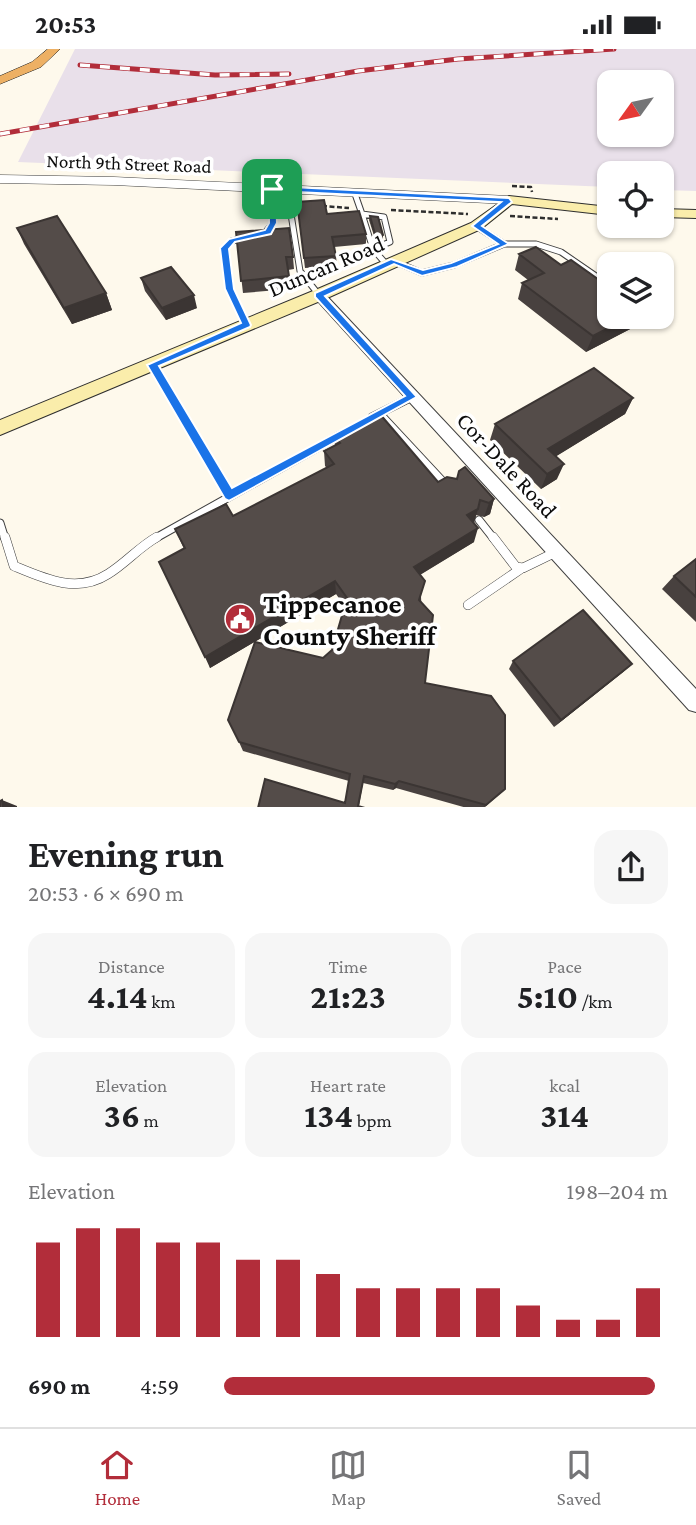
<!DOCTYPE html>
<html lang="en">
<head>
<meta charset="utf-8">
<style>
  body { margin:0; font-family:"Crimson Pro",serif; background:#f6f6f6; color:#202124; height:100vh; display:flex; flex-direction:column; font-size:26px; white-space:nowrap }
  * { box-sizing:border-box; margin:0 }
  p { font-size:23px; color:#757577 }
  .icon { flex:none; width:38px; height:38px; fill:none; stroke:currentColor; stroke-width:2; stroke-linecap:round; stroke-linejoin:round }
  .map { position:relative; height:758px; overflow:hidden }
  .details { display:flex; flex-direction:column; background:#fff; flex:1 }
  .details>* { flex:none }
  .needle { width:46px; rotate:237deg }
  .buttons { position:absolute; left:597px; top:21px; display:grid; gap:14px }
  .buttons a { display:grid; place-items:center; width:77px; height:77px; border-radius:14px; background:#fff; box-shadow:0 2px 5px #0004; font-size:35px }
  .pin { position:absolute; display:grid; place-items:center; width:60px; height:60px; color:#fff; margin:-30px; border-radius:14px; box-shadow:0 4px 10px #0006 }
  .round { display:grid; place-items:center; flex:none; width:74px; height:74px; border-radius:21px; background:#f6f6f6 }
  .overview { display:flex; align-items:center; justify-content:space-between; height:119px; padding:0 28px }
  h1 { font-size:38px; font-weight:700; line-height:52px }
  .figures { display:grid; grid-template-columns:repeat(3,1fr); gap:10px; height:119px; padding:7px 28px }
  .figures div { display:grid; align-content:center; border-radius:18px; background:#f6f6f6; text-align:center }
  .figures b { font-size:35px; font-weight:700 }
  .figures small { font-size:19px; font-weight:400 }
  .figures p { font-size:19px }
  .chart { height:196px; padding:14px 28px }
  .chart p { display:flex; justify-content:space-between }
  .chart svg { width:100%; height:126px; margin-top:7px; stroke:#b22d3a; stroke-width:6 }
  ul { padding:0 28px; list-style:none; font-size:23px }
  li { display:grid; grid-template-columns:112px 84px 1fr; align-items:center; height:52px }
  li i { height:18px; border-radius:9px; background:#b22d3a }
  .status { display:flex; justify-content:space-between; align-items:center; height:49px; padding:0 35px; background:#fff; direction:ltr }
  .status svg { height:19px; fill:currentColor }
  .tab-bar { display:flex; justify-content:space-around; align-items:center; height:98px; border-top:2px solid #e0e0e0; background:#fff; font-size:19px; color:#757577 }
  .tab-bar a { display:grid; justify-items:center; gap:4px }
  .tab-bar .active { color:#b22d3a }
  .map>svg:first-child { display:block }
  .industrial { fill:#e9e0ea; fill-rule:evenodd }
  .lines { fill:none; stroke-linecap:round; stroke-linejoin:round }
  .service-far2-casing { stroke:#3f3f3f; stroke-width:7 }
  .service-far1-casing { stroke:#3f3f3f; stroke-width:9 }
  .service-casing { stroke:#3f3f3f; stroke-width:10 }
  .minor-casing { stroke:#3f3f3f; stroke-width:2 }
  .tertiary-casing { stroke:#3f3f3f; stroke-width:1 }
  .secondary-casing { stroke:#2e2e2e; stroke-width:2 }
  .trunk-casing { stroke:#1d1d1d; stroke-width:1 }
  .path { stroke:#2e2e2e; stroke-width:2.5; stroke-dasharray:5 2.5; stroke-linecap:butt }
  .service-far2 { stroke:#fff; stroke-width:5 }
  .service-far1 { stroke:#fff; stroke-width:7 }
  .service { stroke:#fff; stroke-width:9 }
  .minor { fill:#fff; fill-rule:evenodd }
  .tertiary { fill:#fff; fill-rule:evenodd }
  .secondary { fill:#faedab; fill-rule:evenodd }
  .trunk { fill:#edb064; fill-rule:evenodd }
  .rail-casing { stroke:#b22d3a; stroke-width:5 }
  .rail { stroke:#fff; stroke-width:3.5; stroke-dasharray:10; stroke-linecap:butt }
  .wall { fill:#48413f }
  .shaded-wall { fill:#3b3533 }
  .building { fill:#544c49; stroke:#3b3533; stroke-width:2 }
  .route { fill:#1a73e8; stroke:#fff; stroke-width:2; fill-rule:evenodd }
  .labels { text-anchor:middle; stroke-width:7; stroke-linejoin:round; paint-order:stroke }
  .far-street-label { font-size:19px; fill:#0c0c0c; stroke:#fff }
  .street-label { font-size:23px; fill:#0c0c0c; stroke:#fff }
  .near-poi-label { font-size:28px; font-weight:bold; fill:#0c0c0c; stroke:#fff; text-anchor:start }
</style>
</head>
<body>
<div class="status"><b>20:53</b><svg viewBox="0 0 49 12"><path d="M0 12V9h3v3zM5 12V6h3v6zM10 12V3h3v9zM15 12V0h3v12zM26 1h20v11H26zM47 4h2v5h-2z"/></svg></div>
<div class="map">
<svg width="696" height="759" viewBox="0 0 696 759">
  <rect width="100%" height="100%" fill="#fef9ec"/>
  <path class="industrial" d="M75,0H696V142L662,141V124H609V138L18,113ZM609,33H662V86H609Z"/>
  <g class="lines">
    <g class="service-far2-casing">
      <path id="service-far2" d="M287,140L300,222L319,246
        M355,145L362,165L384,168L390,193L373,200L387,216
        M362,165L373,200
        M476,177L504,195H536L561,203L609,236
        M264,185L273,174V140
        M245,189L232,192L225,199L230,240L246,276
        M394,212L422,224L454,216L504,195"/>
    </g>
    <g class="service-far1-casing">
      <path id="service-far1" d="M152,316L229,447
        M380,365L448,438
        M372,368L412,348
        M479,471L494,490
        M0,474L5,490
        M154,490L340,386"/>
    </g>
    <g class="service-casing">
      <path id="service" d="M5,488L14,517C45,530 77,545 108,525C126,514 139,498 157,488
        M493,488L516,518L523,519L556,503
        M468,556L522,519"/>
    </g>
    <g class="minor-casing">
      <path id="minor" d="M319,242L323,243L696,640V663L689,661L315,249V243Z"/>
    </g>
    <g class="tertiary-casing">
      <path id="tertiary" d="M0,126L114,128L509,147L515,151L509,155L114,136L0,134Z"/>
    </g>
    <g class="secondary-casing">
      <path id="secondary" d="M509,147L609,158V166L512,155L481,180L325,250L0,386V371L313,242L471,174Z
        M662,160L696,161V169L662,168Z"/>
    </g>
    <g class="trunk-casing">
      <path id="trunk" d="M48,0H60L41,18L0,35V27L32,13Z"/>
    </g>
    <path class="path" d="M512,137L531,138L532,143
      M322,157L349,159
      M391,161L468,165
      M510,167L558,170"/>
    <use href="#service-far2" class="service-far2"/>
    <use href="#service-far1" class="service-far1"/>
    <use href="#service" class="service"/>
    <use href="#minor" class="minor"/>
    <use href="#tertiary" class="tertiary"/>
    <use href="#secondary" class="secondary"/>
    <use href="#trunk" class="trunk"/>
    <g class="rail-casing">
      <path id="rail" d="M80,16L215,26L289,25
        M0,85L358,22L458,10L614,0"/>
    </g>
    <use href="#rail" class="rail"/>
  </g>
  <path class="wall" d="M297,153L327,165L366,185V195L334,198L336,207L337,217L305,219Z
    M370,167L383,186V190L376,193L369,171Z
    M17,179L106,244L112,261L72,275L24,195Z
    M236,183L293,208L294,220L288,221L290,240L243,244Z
    M519,205L634,278L586,303L518,250L522,234L528,231L515,221Z
    M141,229L197,259L166,271L145,242Z
    M633,349L625,365L556,407L557,430L541,440L490,391L495,375Z
    M334,386L438,433L494,450L490,465L484,468L476,466L474,474V493L420,526L425,634L505,740L484,759H467L396,739L393,741L363,734L359,757L345,754L349,732L243,702L239,693L332,601L345,558L336,545L210,619L184,500L175,480L233,467L327,419L325,417L324,402L335,397Z
    M696,510V573L662,540L674,527Z
    M513,612L632,615L623,623L554,678L509,620Z"/>
  <path class="shaded-wall" d="M383,186V190L376,193V189Z
    M106,244L112,261L72,275L64,259Z
    M194,246L197,259L166,271L162,259Z
    M630,268H639L634,278L586,303L593,287Z
    M633,349L625,365L542,416L548,400Z
    M564,415L557,430L541,440L547,425Z
    M494,450L490,465L484,468L489,454Z
    M478,460L474,474L467,466Z
    M478,479L474,493L411,531L414,518Z
    M335,532L336,545L210,619L205,608Z
    M632,615L623,623L554,678L561,671Z
    M399,732L396,739L393,741L395,735Z
    M2,751L17,757V759H3Z"/>
  <path class="building" d="M324,151L327,165L359,162L366,185L332,188L336,207L304,209L297,153Z
    M57,167L106,244L64,259L17,179Z
    M370,167L378,168L383,186L376,189Z
    M289,179L293,208H286L289,227L241,232L236,183Z
    M536,198L561,216L571,211L609,238V268H630L593,287L522,234L544,224L519,205Z
    M171,218L194,246L162,259L141,229Z
    M594,319L633,349L548,400L564,415L547,425L495,375Z
    M379,364L438,433L447,428L457,430L459,422L465,418L494,450L489,454L480,451L478,460L467,466L478,479L414,518L425,532L419,551L433,566L425,634L491,647L505,666V740L486,756L399,732L395,735L364,727L358,757L365,759H258L265,730L345,754L350,725L239,693L228,671L255,593L323,609L332,601L347,549L335,532L205,608L159,513L185,499L175,480L226,455L233,467L334,415L324,402L340,394L334,386Z
    M696,510V548L674,527Z
    M583,561L632,615L561,671L513,612Z
    M2,751L3,759H0V752Z"/>
  <path class="route" d="M272,137L509,149L512,153L482,177L509,195L457,218L422,227L394,215L325,247L417,348L229,452L225,450L147,316L241,274L225,240L220,199L229,190L265,181L269,174V140ZM276,142L501,153L472,177L498,195L451,214L423,221L391,210L315,244V248L405,347L232,439L159,317L250,278L251,276L234,240L229,200L235,193L271,185L277,174Z"/>
  <defs>
    <g id="civic-disc" transform="scale(1.575)"><circle r="9.5" fill="#b22d3a" stroke="#fff"/><path d="M-.6-6.5H3V-4.5H.6V-3L4-1V1h2V6H-6V1h2V-1L-.6-3ZM-1.2 2.5V6h2.4V2.5Z" fill="#fff"/></g>
  </defs>
  <g fill-rule="evenodd">
    <use href="#civic-disc" x="240" y="570"/>
  </g>
  <g class="labels">
    <g class="far-street-label">
      <text transform="translate(129 114) rotate(2)" y="7">North 9th Street Road</text>
    </g>
    <g class="street-label">
      <text transform="translate(326 217) rotate(-23)" y="8">Duncan Road</text>
      <text transform="translate(507 416) rotate(47)" y="8">Cor-Dale Road</text>
    </g>
    <g class="near-poi-label">
      <text x="263" y="564">Tippecanoe<tspan x="263" dy="32">County Sheriff</tspan></text>
    </g>
  </g>
</svg>
<div class="buttons">
<a><svg class="needle" viewBox="-14 -14 28 28"><path d="M0-13l5 13h-10z" fill="#e53935"/><path d="M0 13l5-13h-10z" fill="#757577"/></svg></a>
<a><svg class="icon" aria-label="locate" viewBox="0 0 24 24"><circle cx="12" cy="12" r="6"/><path d="M12 2v4M12 18v4M2 12h4M18 12h4"/></svg></a>
<a><svg class="icon" aria-label="layers" viewBox="0 0 24 24"><path d="M12 4l9 5-9 5-9-5zM3 14l9 5 9-5"/></svg></a>
</div>
<div class="pin" style="left:272px;top:140px;background:#1e9e55"><svg class="icon" aria-label="arrive" viewBox="0 0 24 24"><path d="M6 21V4h12l-3 4 3 4H6"/></svg></div>
</div>
<section class="details">
<div class="overview"><div><h1>Evening run</h1><p>20:53 · 6 × 690 m</p></div><a class="round"><svg class="icon" aria-label="share" viewBox="0 0 24 24"><path d="M12 15V3M7 8l5-5 5 5M5 13v7h14v-7"/></svg></a></div>
<div class="figures">
<div><p>Distance</p><b>4.14<small> km</small></b></div>
<div><p>Time</p><b>21:23</b></div>
<div><p>Pace</p><b>5:10<small> /km</small></b></div>
</div>
<div class="figures">
<div><p>Elevation</p><b>36<small> m</small></b></div>
<div><p>Heart rate</p><b>134<small> bpm</small></b></div>
<div><p>kcal</p><b>314</b></div>
</div>
<div class="chart"><p><span>Elevation</span>198–204 m</p>
<svg viewBox="0 0 160 44" preserveAspectRatio="none"><path d="M5 44V11M15 44V6M25 44V6M35 44V11M45 44V11M55 44V17M65 44V17M75 44V22M85 44V27M95 44V27M105 44V27M115 44V27M125 44V33M135 44V38M145 44V38M155 44V27"/></svg>
</div>
<ul>
<li><b>690 m</b>4:59<i style="width:97%"></i></li>
</ul>
</section>
<nav class="tab-bar">
<a class="active"><svg class="icon" aria-label="home" viewBox="0 0 24 24"><path d="M3 11l9-7 9 7M6 9v11h12V9"/></svg>Home</a>
<a><svg class="icon" aria-label="map" viewBox="0 0 24 24"><path d="M3 6l6-2 6 2 6-2v14l-6 2-6-2-6 2zM9 4v14M15 6v14"/></svg>Map</a>
<a><svg class="icon" aria-label="saved" viewBox="0 0 24 24"><path d="M7 4h10v16l-5-4-5 4z"/></svg>Saved</a>
</nav>
</body>
</html>
